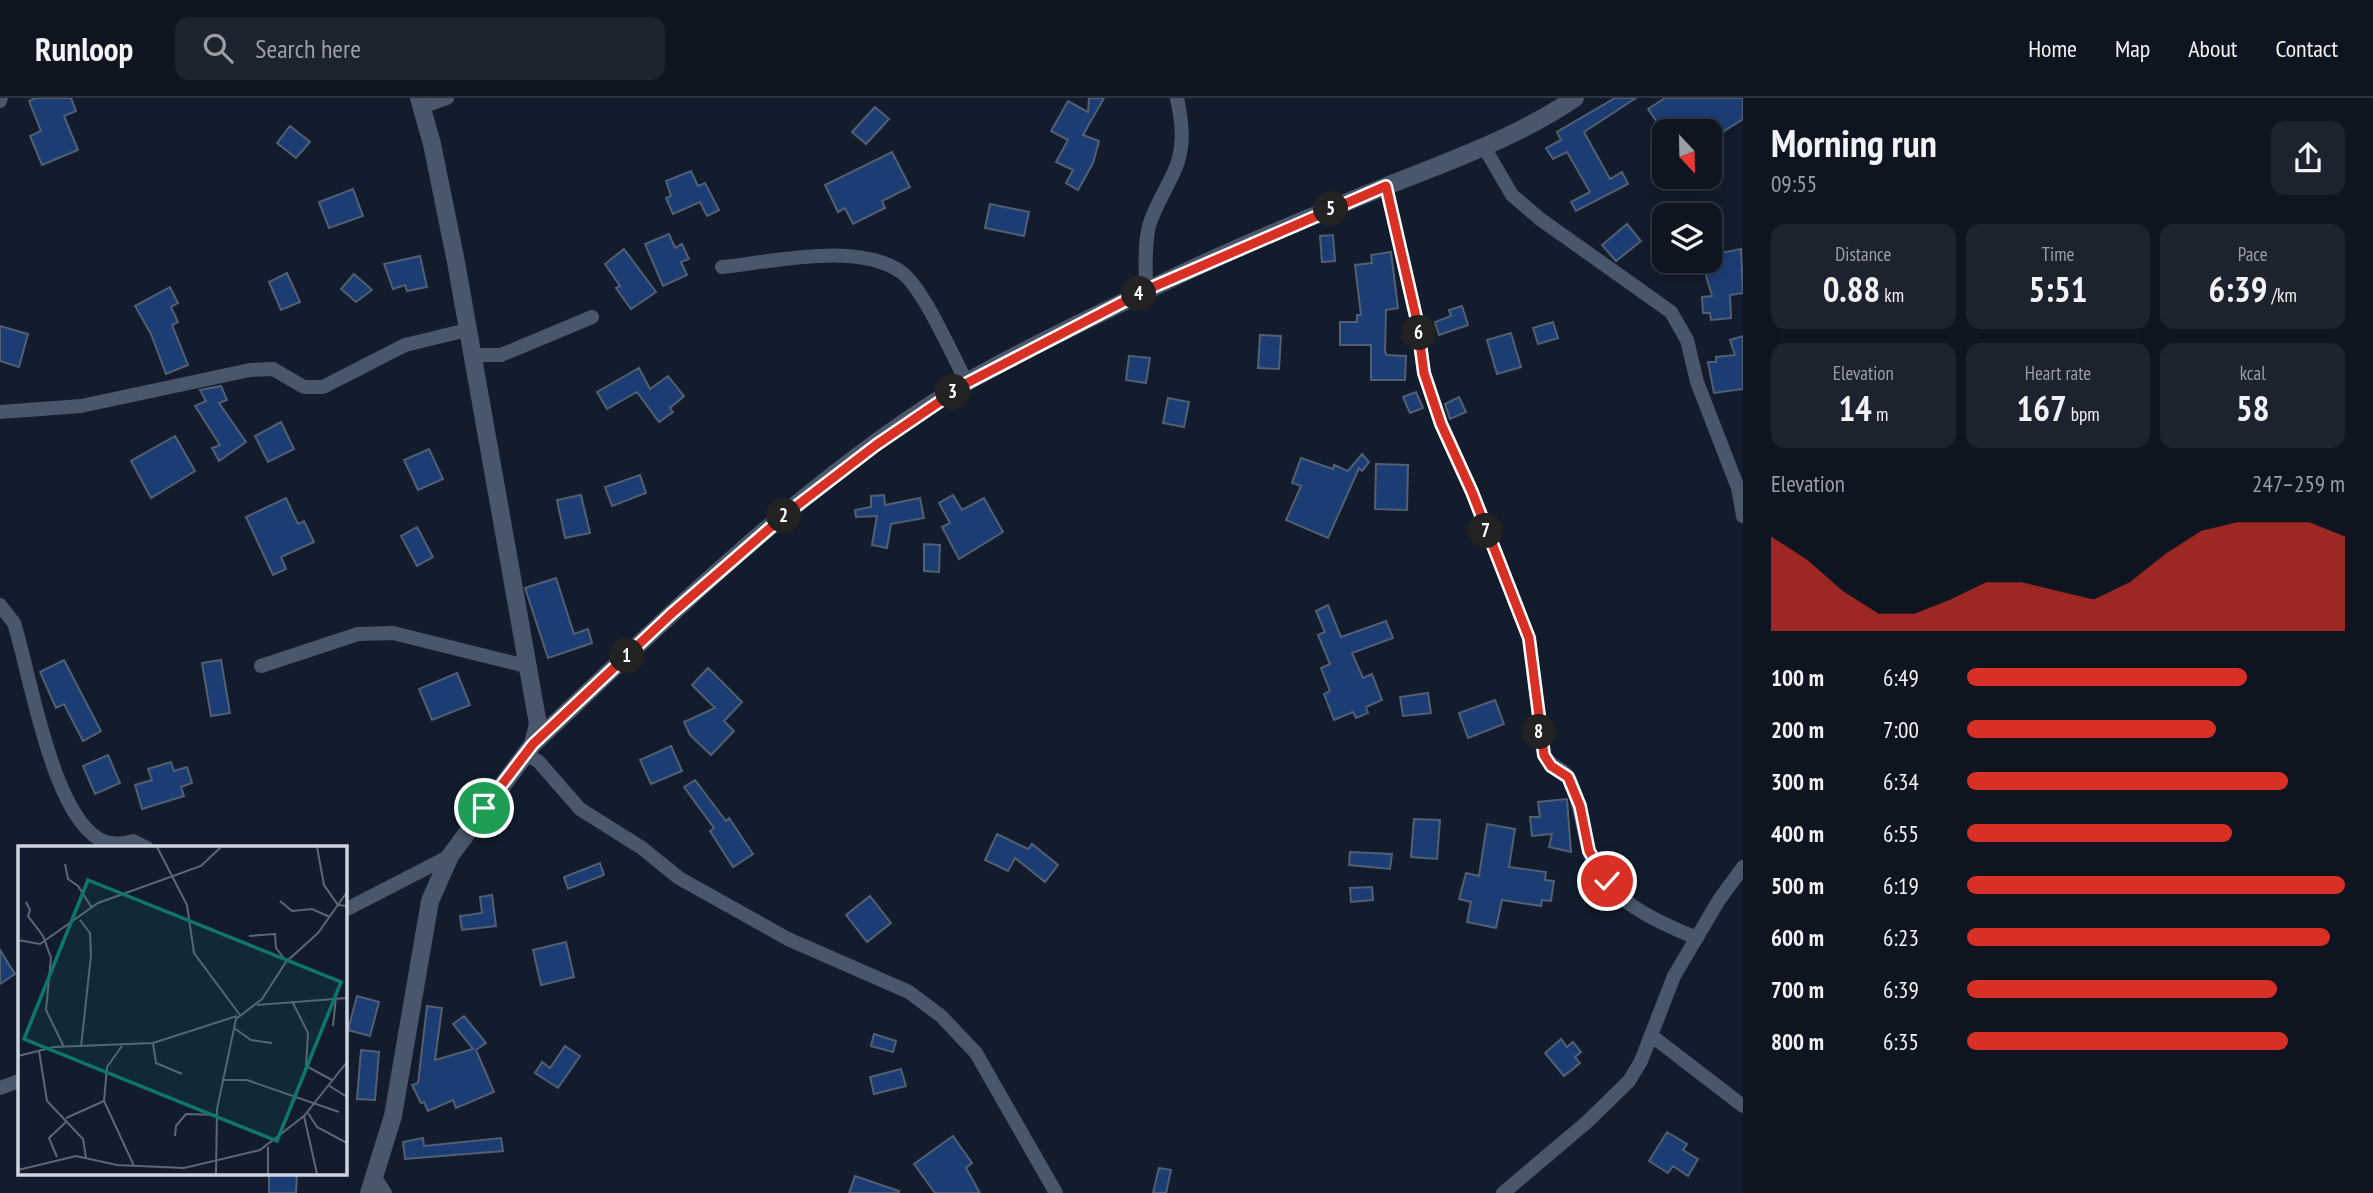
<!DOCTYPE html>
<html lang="en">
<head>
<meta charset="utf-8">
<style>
  body { margin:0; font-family:"PT Sans Narrow",sans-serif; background:#1c222e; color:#f1f3f6; height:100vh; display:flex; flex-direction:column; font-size:26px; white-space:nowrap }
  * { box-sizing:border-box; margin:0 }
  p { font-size:23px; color:#9b9fa5 }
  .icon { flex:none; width:38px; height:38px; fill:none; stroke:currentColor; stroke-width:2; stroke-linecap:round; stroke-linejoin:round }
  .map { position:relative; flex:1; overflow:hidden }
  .sheet { display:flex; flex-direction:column; background:#0e1521; width:630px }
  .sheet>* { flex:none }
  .needle { width:46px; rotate:158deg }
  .controls { position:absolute; left:1652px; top:21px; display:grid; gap:14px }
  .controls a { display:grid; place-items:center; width:70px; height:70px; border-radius:14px; background:#0e1521; box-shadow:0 4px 18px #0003,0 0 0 2px #2e343f; font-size:35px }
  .pin { position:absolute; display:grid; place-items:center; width:60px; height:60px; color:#fff; margin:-30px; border:4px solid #fff; border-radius:50%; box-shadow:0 2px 7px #0007 }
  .km { position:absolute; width:35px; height:35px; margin:-18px; border-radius:50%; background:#222; color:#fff; font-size:19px; line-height:35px; text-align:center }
  .round { display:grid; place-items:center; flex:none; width:74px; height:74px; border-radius:14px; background:#1c222e }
  .headline { display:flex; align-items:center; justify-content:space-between; height:119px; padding:0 28px }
  h1 { font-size:38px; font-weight:700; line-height:52px }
  .stats { display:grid; grid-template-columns:repeat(3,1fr); gap:10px; height:119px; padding:7px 28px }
  .stats div { display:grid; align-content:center; border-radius:14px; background:#1c222e; text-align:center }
  .stats b { font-size:35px; font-weight:700 }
  .stats small { font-size:19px; font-weight:400 }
  .stats p { font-size:19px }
  .chart { height:196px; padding:14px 28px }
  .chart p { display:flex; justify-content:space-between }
  .chart svg { width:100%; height:126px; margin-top:7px; fill:#d93025; opacity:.7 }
  ul { padding:0 28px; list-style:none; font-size:23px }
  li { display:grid; grid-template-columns:112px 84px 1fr; align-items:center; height:52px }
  li i { height:18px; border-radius:9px; background:#d93025 }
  header { display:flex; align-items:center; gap:42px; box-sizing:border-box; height:98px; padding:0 35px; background:#0e1521; border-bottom:2px solid #2e343f }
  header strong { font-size:33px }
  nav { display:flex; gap:38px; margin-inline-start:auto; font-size:24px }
  .search { width:490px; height:63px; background:#1c222e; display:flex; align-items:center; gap:18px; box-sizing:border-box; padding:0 24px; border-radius:14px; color:#9b9fa5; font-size:26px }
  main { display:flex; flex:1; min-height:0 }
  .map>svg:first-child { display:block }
  .building { fill:#1b3d74; stroke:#525f72; stroke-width:2 }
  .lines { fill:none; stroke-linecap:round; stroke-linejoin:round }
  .minor { stroke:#4a5669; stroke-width:14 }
  .tertiary { stroke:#4a5669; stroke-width:18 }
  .secondary { stroke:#4a5669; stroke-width:18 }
  .route-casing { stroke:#fff; stroke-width:14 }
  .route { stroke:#d93025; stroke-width:9 }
  .inset-road { fill:none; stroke:#5d6674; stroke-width:2 }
  .view { fill:#0f766e; fill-opacity:0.15; stroke:#0f766e; stroke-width:3.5 }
  .inset-edge { fill:none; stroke:#ced5e0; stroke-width:3.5 }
</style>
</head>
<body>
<header>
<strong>Runloop</strong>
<div class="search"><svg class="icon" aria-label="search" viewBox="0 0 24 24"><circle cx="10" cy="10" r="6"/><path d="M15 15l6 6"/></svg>Search here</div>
<nav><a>Home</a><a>Map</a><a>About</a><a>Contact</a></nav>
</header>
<main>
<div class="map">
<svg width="1743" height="1095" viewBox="0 0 1743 1095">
  <rect width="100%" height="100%" fill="#121c2c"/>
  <path class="building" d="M36,0H71L76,13L64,18L78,52L42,67L30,38L41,33L29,3Z
    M1089,0H1104L1083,37L1099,43L1093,65L1078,92L1066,85L1073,72L1056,64L1068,42L1051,33L1068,3L1088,14Z
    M1615,0H1636L1584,34L1610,81L1622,74L1628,86L1576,113L1571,104L1590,94L1567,54L1553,61L1546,50L1561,42L1557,34Z
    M1665,0H1743V21L1710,42V33H1692L1687,25L1675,33H1663L1648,11Z
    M875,9L889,21L866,46L852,34Z
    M290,28L310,44L296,60L277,45Z
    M892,54L910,89L882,103L885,110L853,126L845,110L838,114L825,87Z
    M691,73L698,88L705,85L719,112L707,118L700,104L673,116L666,100L671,98L666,83Z
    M353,91L363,118L329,130L319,104Z
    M990,106L1029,114L1024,138L985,130Z
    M1627,126L1641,143L1616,163L1602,147Z
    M669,136L675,150L682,146L689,161L681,164L687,177L663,188L645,146Z
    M1333,137L1335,163L1322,164L1320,138Z
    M624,151L656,194L631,211L616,190L620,188L605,166Z
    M1741,151L1743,195L1730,197L1731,220L1711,222L1710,215H1703L1702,199L1712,198L1705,174L1710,173V157Z
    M1391,154L1398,210L1386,212L1385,254L1387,257L1406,258L1405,282H1371V247H1340V224H1357V217H1361L1355,167L1372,165L1371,157Z
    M420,158L427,189L407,193L405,187L393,191L384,166Z
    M287,175L300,204L281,212L269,184Z
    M354,176L372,192L356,204L341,191Z
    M170,189L178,205L171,209L178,224L172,227L188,267L166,276L151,236L135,208Z
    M1462,208L1468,227L1439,237L1435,224L1451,218L1449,212Z
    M1553,224L1558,240L1538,246L1533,230Z
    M0,228L28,236L19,269L0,263Z
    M1511,235L1521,269L1497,276L1487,242Z
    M1260,237L1281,238L1279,271L1258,270Z
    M1743,238V291L1714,295L1708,264H1716V259L1735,257L1730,242Z
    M1129,258L1150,260L1146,285L1126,282Z
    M639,270L650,291L668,278L684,298L670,310L673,314L659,324L637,294L607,311L597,294Z
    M221,288L227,302L219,305L246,344L219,363L212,350L220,347L195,308L206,303L200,292Z
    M1416,294L1423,310L1410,315L1403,299Z
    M1459,299L1466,314L1450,321L1445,306Z
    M1168,300L1189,304L1184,329L1163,325Z
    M281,324L294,351L268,364L255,338Z
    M175,338L195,373L151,400L131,363Z
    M429,351L443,381L418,392L404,362Z
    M1362,356L1369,364L1362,373L1359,370L1328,440L1286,422L1301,388L1292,385L1301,360L1333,371L1334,367L1348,373Z
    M1376,366L1408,367L1407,412L1375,411Z
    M640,377L646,395L612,408L605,389Z
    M581,397L590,435L565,440L557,402Z
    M884,397L885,407L920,400L924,420L891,426L887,450L872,447L877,418L856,419L855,412L871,409V398Z
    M953,397L962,412L984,400L1003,434L959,461L942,429L950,425L939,405Z
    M286,400L298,426L304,423L314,444L281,459L286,471L273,477L246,419Z
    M417,429L433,459L417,468L401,438Z
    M924,446L940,447L939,474L924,473Z
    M556,480L574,536L588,531L592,545L548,560L525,490Z
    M1328,507L1341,539L1386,523L1393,540L1352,555L1363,580L1372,576L1382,602L1366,609L1368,615L1356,620L1353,614L1334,622L1324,596L1330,593L1321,570L1330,566L1318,537L1325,534L1316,513Z
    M64,562L101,633L83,643L64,606L56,610L40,574Z
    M221,562L230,615L211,618L202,565Z
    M708,570L742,604L724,623L734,633L711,657L690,637L684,624L715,610L692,587Z
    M457,575L470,607L432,622L419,591Z
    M1428,595L1431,615L1403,618L1400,599Z
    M1495,602L1504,626L1468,640L1459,615Z
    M671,648L682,673L651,686L640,662Z
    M108,657L120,685L95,696L83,668Z
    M171,664L174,673L187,669L192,685L181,689L184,698L142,711L135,687L152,682L148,671Z
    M695,682L726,723L729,720L753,756L733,769L710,733L714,730L684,689Z
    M1567,701L1571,754L1549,749L1552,736L1532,738L1530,719H1540L1538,704Z
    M1414,721L1440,722L1437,761L1411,759Z
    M1487,726L1515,731L1509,769L1546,774L1545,782L1554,783L1551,803L1542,802L1541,808L1502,802L1496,830L1467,824L1471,804L1459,801L1466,775L1479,778Z
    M997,736L1028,751L1032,746L1058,767L1045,784L1015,760L1008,773L985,762Z
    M1350,754L1392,756L1390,771L1349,767Z
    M600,765L604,777L568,791L564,779Z
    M1372,789L1373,802L1351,804L1350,790Z
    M492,797L496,828L462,832L460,818L482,815L480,799Z
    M870,798L891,825L867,844L846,817Z
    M566,844L574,879L541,887L533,852Z
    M0,852L15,876L0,886Z
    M357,898L379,904L370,938L348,932Z
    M427,908L442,910L435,962L473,951L453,926L464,918L486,945L476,952L494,994L456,1010L453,1002L428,1013L424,1004L421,1005L412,987L418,985Z
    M874,936L896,943L893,954L871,948Z
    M1561,941L1567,949L1573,944L1581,954L1575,959L1580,965L1564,978L1545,955Z
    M565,948L580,958L558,990L535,975L542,964L550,970Z
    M361,952L379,954L375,1002L357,1001Z
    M901,971L906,988L874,996L870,979Z
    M1667,1034L1687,1046L1683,1052L1698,1061L1688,1078L1673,1068L1668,1075L1649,1063Z
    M953,1038L972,1065L966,1070L980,1095H935L914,1066Z
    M423,1040L424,1048L501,1040L503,1053L405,1061L403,1044Z
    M1159,1070L1171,1072L1166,1095H1153Z
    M269,1076H297L296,1095H269Z
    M855,1078L899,1093V1095H849Z"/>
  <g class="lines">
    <path class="minor" d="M0,3L1,0
      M422,9L447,0
      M1484,49L1512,97L1540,121L1671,214L1687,242L1697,284L1738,390L1743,418
      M1386,88L1417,223L1424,275L1441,325L1472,394L1529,540L1544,657C1550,670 1564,669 1570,682C1580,705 1582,727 1588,750C1601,799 1654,823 1697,840
      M722,169C772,164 858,143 901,174C923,189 953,259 967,285
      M1146,193C1146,171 1144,149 1149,128C1155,107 1168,89 1176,69C1185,46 1182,24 1177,0
      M471,257H501L592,219
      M0,314L81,308L250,272L273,271L304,289H323L405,247L467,232
      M0,507L14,525C30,574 53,727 106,744C116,747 124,745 133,743L147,750
      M261,568L358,536L393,535L530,569
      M519,662L529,658L538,663L580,711L642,750L679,780L788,841L909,894L941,918L976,955L1056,1095
      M345,812L450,758
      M1652,938L1743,1008
      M0,990L19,983
      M376,1081L385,1095
      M1503,1095L1587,1024L1629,983L1641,963L1674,878L1719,802L1743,769"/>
    <path class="tertiary" d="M533,646C666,521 810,378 967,284C1024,251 1085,223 1144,194C1222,155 1303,122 1384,89C1449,63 1516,40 1575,0"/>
    <path class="secondary" d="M369,1095L393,1018L430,803L450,758L533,646L538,626L456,164L432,46L419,0"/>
  </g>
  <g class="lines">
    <g class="route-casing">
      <path id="route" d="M484,710L533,646L671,516L786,416L876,347L967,285L1146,192L1386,88L1417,223L1424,275L1441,326L1472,394L1529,540L1544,657L1551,668L1568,679L1580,708L1589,753L1607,783"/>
    </g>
    <use href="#route" class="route"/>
  </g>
  <g transform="translate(18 748)">
    <rect width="329" height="329" fill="#121c2c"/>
    <path class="inset-road" d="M139,1L169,59L176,107L222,169M299,1L306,39L320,59L329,60M47,18L50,33L60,40L74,62M262,55L274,65L294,63L312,71M8,56L12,64L10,70L25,90L33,112L28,164L46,201M62,74L72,87L73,109L63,201M231,90L257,88L258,102L268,115M0,94L22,98L80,57L183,20L203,1M274,155L290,187L288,220L314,234M239,159L329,152M315,180L318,151M216,182L233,194L254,197M135,197L138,217L164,228M104,200L89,221L86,255L116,320M21,205L29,255L65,293L68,312M0,210L36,201L135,197L219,170M205,234H229L321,266M310,239L329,251M290,267L299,281L329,297M286,270L299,328M48,272L86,255M157,290L158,280L168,268L198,269M39,311L31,292L49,275M0,324L58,310L99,319L166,322L242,304L286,270L329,216M198,328L199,263L218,173L244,153L268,116L300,87L329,46M250,328V301"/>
    <path class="view" d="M70,34L323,136L259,295L6,193Z"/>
    <rect width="329" height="329" class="inset-edge"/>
  </g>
</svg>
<div class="controls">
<a><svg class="needle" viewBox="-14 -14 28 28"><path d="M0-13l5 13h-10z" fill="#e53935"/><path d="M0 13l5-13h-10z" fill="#9b9fa5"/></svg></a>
<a><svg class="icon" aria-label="layers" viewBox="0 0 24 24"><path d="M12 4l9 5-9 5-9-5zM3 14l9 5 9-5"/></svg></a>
</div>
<div class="pin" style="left:484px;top:710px;background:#1e9e55"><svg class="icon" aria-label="arrive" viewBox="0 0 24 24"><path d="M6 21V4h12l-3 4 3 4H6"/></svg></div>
<div class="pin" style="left:1607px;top:783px;background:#d93025"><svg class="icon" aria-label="check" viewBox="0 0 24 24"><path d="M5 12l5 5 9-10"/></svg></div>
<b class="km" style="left:627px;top:558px">1</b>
<b class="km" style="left:784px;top:418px">2</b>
<b class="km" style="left:953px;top:294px">3</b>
<b class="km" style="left:1139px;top:196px">4</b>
<b class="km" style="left:1331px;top:111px">5</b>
<b class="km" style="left:1419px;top:235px">6</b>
<b class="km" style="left:1486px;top:433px">7</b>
<b class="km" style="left:1539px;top:634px">8</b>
</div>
<section class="sheet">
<div class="headline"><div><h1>Morning run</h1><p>09:55</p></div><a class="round"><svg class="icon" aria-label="share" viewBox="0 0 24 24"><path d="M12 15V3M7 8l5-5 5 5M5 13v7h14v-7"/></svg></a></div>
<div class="stats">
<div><p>Distance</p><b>0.88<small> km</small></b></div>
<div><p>Time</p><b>5:51</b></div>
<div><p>Pace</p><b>6:39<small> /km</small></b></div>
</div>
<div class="stats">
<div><p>Elevation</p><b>14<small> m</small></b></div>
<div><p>Heart rate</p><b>167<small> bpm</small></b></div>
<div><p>kcal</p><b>58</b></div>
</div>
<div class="chart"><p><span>Elevation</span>247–259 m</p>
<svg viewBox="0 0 160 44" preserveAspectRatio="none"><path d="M0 44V11L10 19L20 30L30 38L40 38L50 33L60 27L70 27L80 30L90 33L100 27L110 17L120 9L130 6L140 6L150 6L160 11V44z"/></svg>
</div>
<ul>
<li><b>100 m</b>6:49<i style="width:74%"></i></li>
<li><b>200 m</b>7:00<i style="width:66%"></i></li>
<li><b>300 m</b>6:34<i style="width:85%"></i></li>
<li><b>400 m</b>6:55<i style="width:70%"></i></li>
<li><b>500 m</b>6:19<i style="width:100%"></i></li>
<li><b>600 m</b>6:23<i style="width:96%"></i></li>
<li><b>700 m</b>6:39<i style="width:82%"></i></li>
<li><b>800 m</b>6:35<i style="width:85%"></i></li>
</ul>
</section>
</main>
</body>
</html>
